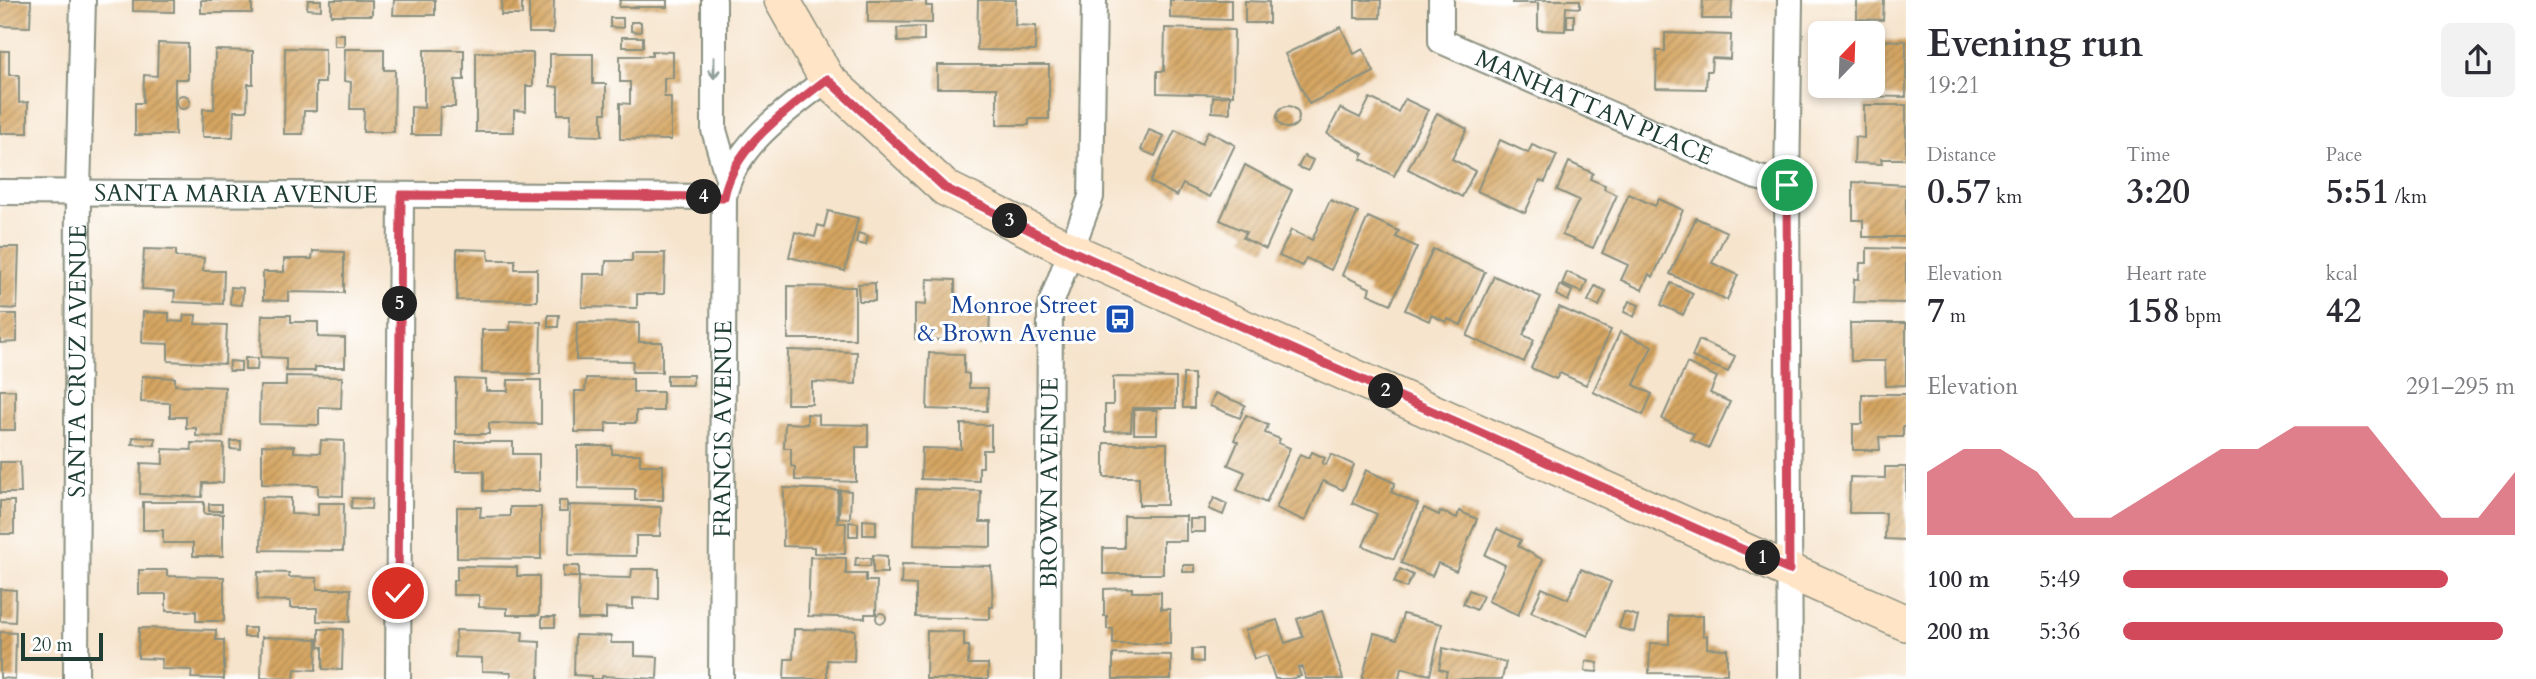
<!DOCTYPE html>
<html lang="en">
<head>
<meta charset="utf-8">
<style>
  body { margin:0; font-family:Cardo,serif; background:#f2f2f3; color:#2b2b33; height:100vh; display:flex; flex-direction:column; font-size:26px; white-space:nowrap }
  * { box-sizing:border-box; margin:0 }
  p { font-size:23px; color:#7c7c81 }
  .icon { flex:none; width:38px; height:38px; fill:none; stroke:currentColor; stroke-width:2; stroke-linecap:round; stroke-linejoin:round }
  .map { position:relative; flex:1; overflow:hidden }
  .panel { display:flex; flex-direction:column; background:#fff; width:630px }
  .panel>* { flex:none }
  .needle { width:46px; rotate:23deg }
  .fabs { position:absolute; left:1808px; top:21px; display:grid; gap:14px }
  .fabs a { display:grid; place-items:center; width:77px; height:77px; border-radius:10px; background:#fff; box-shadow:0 4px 10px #0003; font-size:35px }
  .scale { position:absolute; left:21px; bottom:18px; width:82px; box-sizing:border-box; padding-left:7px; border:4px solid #1f3d34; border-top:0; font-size:19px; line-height:24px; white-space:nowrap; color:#1f3d34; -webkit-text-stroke:5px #fff; paint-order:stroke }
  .pin { position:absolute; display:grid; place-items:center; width:60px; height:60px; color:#fff; margin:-30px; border:4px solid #fff; border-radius:50%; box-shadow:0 2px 7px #0007 }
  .km { position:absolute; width:35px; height:35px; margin:-18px; border-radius:50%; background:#222; color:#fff; font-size:19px; line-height:35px; text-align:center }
  .round { display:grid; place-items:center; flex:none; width:74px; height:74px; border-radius:10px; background:#f2f2f3 }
  .overview { display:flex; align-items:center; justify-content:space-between; height:119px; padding:0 21px }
  h1 { font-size:38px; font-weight:700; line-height:52px }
  .metrics { display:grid; grid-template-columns:repeat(3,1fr); gap:10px; height:119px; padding:7px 21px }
  .metrics div { display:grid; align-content:center }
  .metrics b { font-size:35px; font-weight:700 }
  .metrics small { font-size:19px; font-weight:400 }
  .metrics p { font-size:19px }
  .chart { height:196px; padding:14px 21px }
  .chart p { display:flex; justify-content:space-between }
  .chart svg { width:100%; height:126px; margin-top:7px; fill:#d1495b; opacity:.7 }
  ul { padding:0 21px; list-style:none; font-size:23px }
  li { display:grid; grid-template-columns:112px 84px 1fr; align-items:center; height:52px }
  li i { height:18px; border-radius:9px; background:#d1495b }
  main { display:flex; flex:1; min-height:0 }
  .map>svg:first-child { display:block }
  .building { fill:url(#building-hatch) }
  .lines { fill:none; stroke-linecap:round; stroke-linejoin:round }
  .minor-casing { stroke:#8a9080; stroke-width:28 }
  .secondary-casing { stroke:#8a9080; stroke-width:38 }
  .minor { stroke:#fff; stroke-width:24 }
  .secondary { stroke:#ffe4c6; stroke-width:35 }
  .oneway { stroke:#8f9e9a }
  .route-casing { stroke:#fff; stroke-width:14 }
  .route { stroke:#d1495b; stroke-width:9 }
  .labels { text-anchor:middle; stroke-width:6; stroke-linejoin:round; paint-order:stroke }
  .street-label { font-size:24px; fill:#1f3d34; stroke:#fff }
  .transit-label { font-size:24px; fill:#164399; stroke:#fff; text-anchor:end }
</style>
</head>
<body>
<main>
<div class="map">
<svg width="1906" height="679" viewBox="0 0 1906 679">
  <defs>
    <pattern id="building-hatch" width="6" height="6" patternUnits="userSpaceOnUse" patternTransform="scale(1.75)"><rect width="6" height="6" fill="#d6a662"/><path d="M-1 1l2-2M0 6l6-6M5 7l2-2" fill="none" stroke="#ad8852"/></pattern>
  </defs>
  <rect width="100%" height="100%" fill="#fff"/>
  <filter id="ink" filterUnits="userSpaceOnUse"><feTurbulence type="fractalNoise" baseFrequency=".0143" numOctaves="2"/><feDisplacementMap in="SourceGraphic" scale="14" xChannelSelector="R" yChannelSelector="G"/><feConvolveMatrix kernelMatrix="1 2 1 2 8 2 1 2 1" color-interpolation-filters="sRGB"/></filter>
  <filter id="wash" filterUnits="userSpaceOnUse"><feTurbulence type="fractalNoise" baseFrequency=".00686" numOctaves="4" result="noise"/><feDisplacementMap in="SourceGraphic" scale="28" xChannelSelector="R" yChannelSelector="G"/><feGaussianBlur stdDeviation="1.57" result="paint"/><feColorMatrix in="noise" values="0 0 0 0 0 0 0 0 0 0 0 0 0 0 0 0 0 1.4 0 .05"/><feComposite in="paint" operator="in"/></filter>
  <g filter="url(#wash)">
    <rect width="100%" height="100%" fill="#f6e4cc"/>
    <g id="blocks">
      <path class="building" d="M0,0H31L30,27L0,26Z
        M133,0H174V12L133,11Z
        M201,0H252V13H201Z
        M308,0H321V10L307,9Z
        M331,0H372V15H331Z
        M394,0H435V15H393Z
        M502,0H522V15H501Z
        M529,0H554L553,33H529Z
        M620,0H667V7H619Z
        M868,0H926V6H932V23L868,22Z
        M978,0H1016L1015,25L1036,26L1035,51L977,50Z
        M1170,0H1231V20L1170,18Z
        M1355,0H1381L1380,18H1355Z
        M1512,0H1580V8L1566,7L1565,31L1538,30V3H1512Z
        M1703,0H1732L1731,19H1702Z
        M1857,0H1884L1883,20L1857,19Z
        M1245,1L1269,2V23H1245Z
        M1567,15H1574V28H1567Z
        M610,18H623V28L610,27Z
        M631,22H641V32L631,31Z
        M1831,25H1876V37H1872V33H1830Z
        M924,27V41L898,42L897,28Z
        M1341,27L1354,54L1363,49L1374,72L1309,104L1285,54Z
        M1165,28L1234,30L1233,95L1157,93V71H1164Z
        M1665,33L1731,35L1730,59L1712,58L1711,71H1707L1706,89L1656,88L1657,51H1665Z
        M334,34H344V46H334Z
        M622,37H643V47H622Z
        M1872,40L1906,41V97L1853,96L1854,86H1872Z
        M158,43L188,44V79H175V135H135V103H143L144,75L157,76Z
        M285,48L325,49V83H316V111H304L303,134H284Z
        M345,49H384V70H395L394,132H363L364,109H350L351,82L344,81Z
        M215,50L253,51V84H248L247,111H234L233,137H202L203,109H214Z
        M424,50H464V80H455V107H440L439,135H411V107L424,108Z
        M0,51H9V75H19V103L28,102V133H0Z
        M652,51L673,52V78H664V97H671V140L620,139V103L630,104V82H620V56H652Z
        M476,52L533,53V86H526V111L514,110V132H476Z
        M550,54H593V84H606V113H602V136L570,135L571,114H558V87L550,86Z
        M937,65H1049V119H1029V125H997V88H937Z
        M176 102a7 7 0 1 1 14 0a7 7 0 1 1-14 0Z
        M1230,96V113L1212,112L1213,97Z
        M1370,98L1398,112L1405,99L1428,110L1394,176L1361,159L1364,154L1327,134L1340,108L1360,118Z
        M1864,105H1906V159H1881L1882,164L1854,163L1855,137L1864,138Z
        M1277 117a11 11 0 1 1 22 0a11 11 0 1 1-22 0Z
        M1437,113L1467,129L1452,159L1475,171L1462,197L1408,169Z
        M1149,130L1164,136L1155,156L1141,150Z
        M1175,130L1202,144L1208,131L1235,145L1210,197L1183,184L1177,196L1150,182Z
        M1500,140L1528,153L1532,145L1557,155L1545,182L1540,180L1525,213L1477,191Z
        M1304,156L1313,160L1308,171L1298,167Z
        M1569,162L1593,173L1590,179L1605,185L1604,189L1617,195L1593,248L1562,235L1579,200L1557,190Z
        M1245,165L1292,190L1266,249L1243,238L1246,232L1220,220Z
        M1853,182L1906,185V237H1863V220H1853Z
        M1629,194L1655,206L1659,199L1683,210L1653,277L1649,274L1642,290L1621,280L1628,265L1602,253Z
        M1330,200L1358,212L1331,270L1306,258L1302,266L1279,256L1291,230L1312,240Z
        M828,211L858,218L845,271L789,257L795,232L815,237L818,225L824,227Z
        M1368,217L1399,231L1396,237L1417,247L1391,304L1368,294L1370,288L1342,275Z
        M1696,218L1727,232L1712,263L1738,275L1727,300L1670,274Z
        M858,233L868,236L866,245L856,243Z
        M0,247H19L17,309L0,308Z
        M1867,248L1906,249V303L1853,302L1854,279H1859L1860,263H1867Z
        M144,249L176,250V257L204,258L203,271H224L223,304L174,302L175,291L142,289Z
        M457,249L488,250L489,260H515V269H537V301L457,300Z
        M1433,249L1485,272L1461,325L1448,319L1446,322L1431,315L1429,321L1405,310Z
        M313,251L344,252V293L288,292V301L263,300V272H284V259H312Z
        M632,253H665L664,294H637V308L582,307L583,274H605L606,261H632Z
        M1567,272L1587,281L1582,293L1562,284Z
        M1494,276L1541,297L1523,335L1534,340L1524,362L1467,336Z
        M927,279L955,280V308L990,309L989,341L915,339V304L926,305Z
        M875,283V301H859L858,284Z
        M1671,283L1693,293L1683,315L1661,305Z
        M1560,285L1572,291L1568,301L1556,295Z
        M788,286L855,287V339H788Z
        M1595,286L1606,291L1599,306L1588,301Z
        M231,287L243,288L242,305L230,304Z
        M1629,301L1639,305L1634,317L1624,312Z
        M1559,307L1611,330L1586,385L1560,373L1556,379L1531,368Z
        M143,312L169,313V321L183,322L184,315H196L195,324L227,325L225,364L168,361V344L142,343Z
        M0,314H17V342L0,343Z
        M262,315H291V322H318V337L345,338V367H315V371H286V358L261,357Z
        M548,315H559L558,327H548Z
        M510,321L541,322L540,374L482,373V330H510Z
        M577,322L639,323V342H662V372H632L633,361L576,360Z
        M1850,323H1906V385L1886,386L1885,361H1851Z
        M1620,332L1652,346L1634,385L1652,394L1643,415L1593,392Z
        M1699,340L1735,356L1728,372L1692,357Z
        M788,350L857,352L856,384L812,382V404H787Z
        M929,353L964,354V373L969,374V388H988L987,411L927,409Z
        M245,358H258L257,370H245Z
        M230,361L241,362V371H229Z
        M1687,363L1717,377L1710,393L1730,402L1709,448L1691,440L1694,434L1662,419Z
        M1183,374H1194V408H1183Z
        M667,375H693V385H667Z
        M142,376L175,378V385L225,387L223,437L196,436V428H186V417H170V403L141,402Z
        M286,376L342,377L341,408L319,407V425L259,424L260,386H286Z
        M1113,377L1176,378V408H1132L1131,431L1105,432V405H1113Z
        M586,378L633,379V392H663V411H636V423H606V432H575V391H585Z
        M456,379L486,380V391H508V380H541V424L489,423V434H456Z
        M0,390H15V430H0Z
        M1215,393L1245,405L1240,418L1210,406Z
        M1862,394H1906V426H1903V437H1879L1880,450H1853V424H1862Z
        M1134,410H1157V434H1134Z
        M807,414L819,415V424L868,425V447H856V482L795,480V467L791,466V448H784L785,423L807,424Z
        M1246,415L1268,425L1265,433L1280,439L1278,443L1290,448L1266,503L1237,490L1245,472L1228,465L1238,442L1234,440Z
        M961,424L991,425V450H983V467H979V481L921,479L922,448L961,449Z
        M133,437L155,438V445L132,444Z
        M321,440L344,441L343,496L318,495V485L262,484V445L294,446V452L320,453Z
        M231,441H241V450L230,449Z
        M456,442H513V454H539V491H484V471H456Z
        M191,443L224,444L223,483H203L202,497L140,494L141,463L163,464V449L192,450Z
        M1104,443H1167V505H1139V477H1104Z
        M578,446H612V454H640V465H663V500H635V489L578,488Z
        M1312,452L1325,458L1322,463L1326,465L1331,454L1354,465L1343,490L1323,481L1305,521L1276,508L1300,454L1309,458Z
        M0,462H20L21,493H0Z
        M1885,467H1906V540L1885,539L1886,513H1849L1850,477L1885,478Z
        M1366,470L1395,483L1391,492L1418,504L1394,559L1363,546L1377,514L1352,503Z
        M784,488L838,490L837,523H846L845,554L814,553V547L783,546Z
        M916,489L981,491L980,522H991V547L914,545Z
        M840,490L851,491L850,519L839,518Z
        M262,497L291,498V514L318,515V503H344L343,551L261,550Z
        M352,498L372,499L371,509L351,508Z
        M1214,498L1227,504L1223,515L1209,509Z
        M0,501H14V534H0Z
        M559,501H567V512H559Z
        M143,502H204V514H223V556H193V543H163V530H143Z
        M209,504H222V511H209Z
        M570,505L661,507L660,536H636V556L569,555Z
        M457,507H481L480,517L510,516V507H541V559L457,558Z
        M1424,508L1439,515L1440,511L1457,518L1459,511L1477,519L1456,571L1438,563L1432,576L1401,563Z
        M1124,516H1186V541H1163V574H1103V548H1124Z
        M1190,519H1205V532H1190Z
        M863,520L876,521V535H863Z
        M849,522L858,523V536H849Z
        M1497,529L1521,540L1518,546L1543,560L1518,615L1488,601L1505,565L1485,555Z
        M873,555L887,556V573H873Z
        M810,557L846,558V574H866V581H877L876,614H865V618L808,616Z
        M856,558H871L870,566H855Z
        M902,564L991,566L993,607H990V619L916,617V585L901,584Z
        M1183,565H1195V572H1183Z
        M457,566L517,567V576H539V615H507V608L479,607V595H453V580H457Z
        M563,566H579V577H563Z
        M632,569H659V599L633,598V609L606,608V619H578L579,577L631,578Z
        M1400,569L1413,575L1406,588L1394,582Z
        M1581,569L1611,582L1588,636L1531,612L1542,588L1568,599Z
        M139,570H167V576L224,577V621H196V611H166V594H139Z
        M258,572L289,573V577L317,578V589H351L350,622L317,621V608H290V601L257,600Z
        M1132,588V592H1161V609H1170V644H1113V629H1107V616H1104V589Z
        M0,589L16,590L15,622L0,621Z
        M1469,590L1483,596L1476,610L1463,604Z
        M1322,611L1343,679H1306L1302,667L1298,668L1301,676L1290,679H1275L1267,655L1254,659L1245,630L1277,620L1285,643L1303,637L1297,619Z
        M1624,612L1638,616L1634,632L1619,628Z
        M876 618a5 5 0 1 1 10 0a5 5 0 1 1-10 0Z
        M1403,614L1442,624L1430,675L1401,668L1399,679H1362L1374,633L1397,639Z
        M1669,616H1703V636L1707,635V648L1727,649V674L1649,673L1650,643L1669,644Z
        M542,617H555V627H542Z
        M139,628L216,630V640H224V679L191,678L192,670L161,669L162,659L138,658Z
        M244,628H255V637H244Z
        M319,629H343L342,670L323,669V647H319Z
        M794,629L855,630L854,661L827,660V679H784L785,659H793Z
        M456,630L523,632L522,641L540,642L539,679H511V672L482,671V658L455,657Z
        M927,631L964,632V646H969L968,664H988V679H926Z
        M0,632L16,633L15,679L0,678Z
        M575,635L611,636V643H635V656L658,657L657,679L602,676V679H591V676L574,675Z
        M262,637L317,639L316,670L295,669L294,679L261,678Z
        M1443,648L1506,662L1502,679H1445L1447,671L1439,669Z
        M1192,649H1203V662L1192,661Z
        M1113,654L1171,655V679H1113Z
        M1586,661L1598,663L1597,672L1585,671Z"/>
    </g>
  </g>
  <g filter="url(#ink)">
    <use href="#blocks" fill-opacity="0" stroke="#8a9080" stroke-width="2"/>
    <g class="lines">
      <g class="minor-casing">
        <g id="minor">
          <path d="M714,0V130L728,179"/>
          <path id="s1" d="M1441,0V41L1756,177L1787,185"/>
          <path id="s2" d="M0,192L724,197"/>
          <path id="s3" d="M76,679L78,192L83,0"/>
          <path d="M398,679L401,195"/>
          <path id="s4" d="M721,679L724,197C734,145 787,110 827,79"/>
          <path id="s5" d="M1048,679L1050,306L1091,197L1094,0"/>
          <path d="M1790,679L1787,185L1790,0"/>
        </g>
      </g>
      <g class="secondary-casing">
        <path id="secondary" d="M782,0L827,79L945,188L1072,251L1906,623"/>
      </g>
      <use href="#minor" class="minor"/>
      <use href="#secondary" class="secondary"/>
    </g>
    <defs><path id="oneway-shaft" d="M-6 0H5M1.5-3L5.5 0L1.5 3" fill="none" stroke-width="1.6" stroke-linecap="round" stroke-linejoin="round" transform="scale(1.75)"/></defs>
    <use class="oneway" href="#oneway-shaft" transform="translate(714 68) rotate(90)"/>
  </g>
  <g class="lines" filter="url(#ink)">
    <g class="route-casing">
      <path id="route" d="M398,593L401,195L724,197C734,145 788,110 827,79L945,188L1072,251L1789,570L1787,185"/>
    </g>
    <use href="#route" class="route"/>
  </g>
  <defs>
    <g id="bus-square" transform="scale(1.575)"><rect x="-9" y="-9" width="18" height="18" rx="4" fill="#1a4fb4" stroke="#fff"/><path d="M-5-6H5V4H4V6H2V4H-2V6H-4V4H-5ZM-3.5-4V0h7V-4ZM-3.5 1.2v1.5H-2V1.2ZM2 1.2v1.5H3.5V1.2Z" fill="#fff"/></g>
  </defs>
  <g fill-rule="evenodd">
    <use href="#bus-square" x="1120" y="319"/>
  </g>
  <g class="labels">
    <g class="street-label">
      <text dy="8" stroke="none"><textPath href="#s1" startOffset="208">MANHATTAN PLACE</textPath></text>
      <text dy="8" stroke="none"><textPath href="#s2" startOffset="236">SANTA MARIA AVENUE</textPath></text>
      <text dy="8" stroke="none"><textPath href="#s3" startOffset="318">SANTA CRUZ AVENUE</textPath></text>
      <text dy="8" stroke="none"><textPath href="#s4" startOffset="250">FRANCIS AVENUE</textPath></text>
      <text dy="8" stroke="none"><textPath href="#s5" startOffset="196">BROWN AVENUE</textPath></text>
    </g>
    <g class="transit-label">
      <text x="1097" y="313">Monroe Street<tspan x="1097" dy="28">&amp; Brown Avenue</tspan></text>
    </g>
  </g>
</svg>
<div class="fabs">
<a><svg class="needle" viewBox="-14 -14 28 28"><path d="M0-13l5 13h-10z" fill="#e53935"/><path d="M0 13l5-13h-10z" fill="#7c7c81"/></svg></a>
</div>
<div class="scale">20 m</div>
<div class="pin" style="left:1787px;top:185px;background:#1e9e55"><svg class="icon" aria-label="arrive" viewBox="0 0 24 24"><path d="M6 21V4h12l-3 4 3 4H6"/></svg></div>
<div class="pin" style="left:398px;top:593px;background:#d93025"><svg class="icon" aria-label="check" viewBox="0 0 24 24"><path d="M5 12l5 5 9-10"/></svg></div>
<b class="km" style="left:1763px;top:558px">1</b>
<b class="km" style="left:1386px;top:391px">2</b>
<b class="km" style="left:1010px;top:221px">3</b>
<b class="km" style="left:704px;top:197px">4</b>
<b class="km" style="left:400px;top:304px">5</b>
</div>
<section class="panel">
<div class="overview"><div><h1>Evening run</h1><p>19:21</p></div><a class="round"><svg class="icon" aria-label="share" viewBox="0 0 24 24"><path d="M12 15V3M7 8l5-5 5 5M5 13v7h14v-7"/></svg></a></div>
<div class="metrics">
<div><p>Distance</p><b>0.57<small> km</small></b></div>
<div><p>Time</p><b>3:20</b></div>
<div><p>Pace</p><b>5:51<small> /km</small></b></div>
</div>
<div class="metrics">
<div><p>Elevation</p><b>7<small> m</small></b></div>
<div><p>Heart rate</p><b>158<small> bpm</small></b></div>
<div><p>kcal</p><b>42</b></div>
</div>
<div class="chart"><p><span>Elevation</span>291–295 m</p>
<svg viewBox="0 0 160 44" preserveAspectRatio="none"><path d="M0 44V22L10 14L20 14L30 22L40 38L50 38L60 30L70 22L80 14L90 14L100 6L110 6L120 6L130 22L140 38L150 38L160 22V44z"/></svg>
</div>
<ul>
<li><b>100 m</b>5:49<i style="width:83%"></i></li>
<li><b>200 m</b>5:36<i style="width:97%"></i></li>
</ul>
</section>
</main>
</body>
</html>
